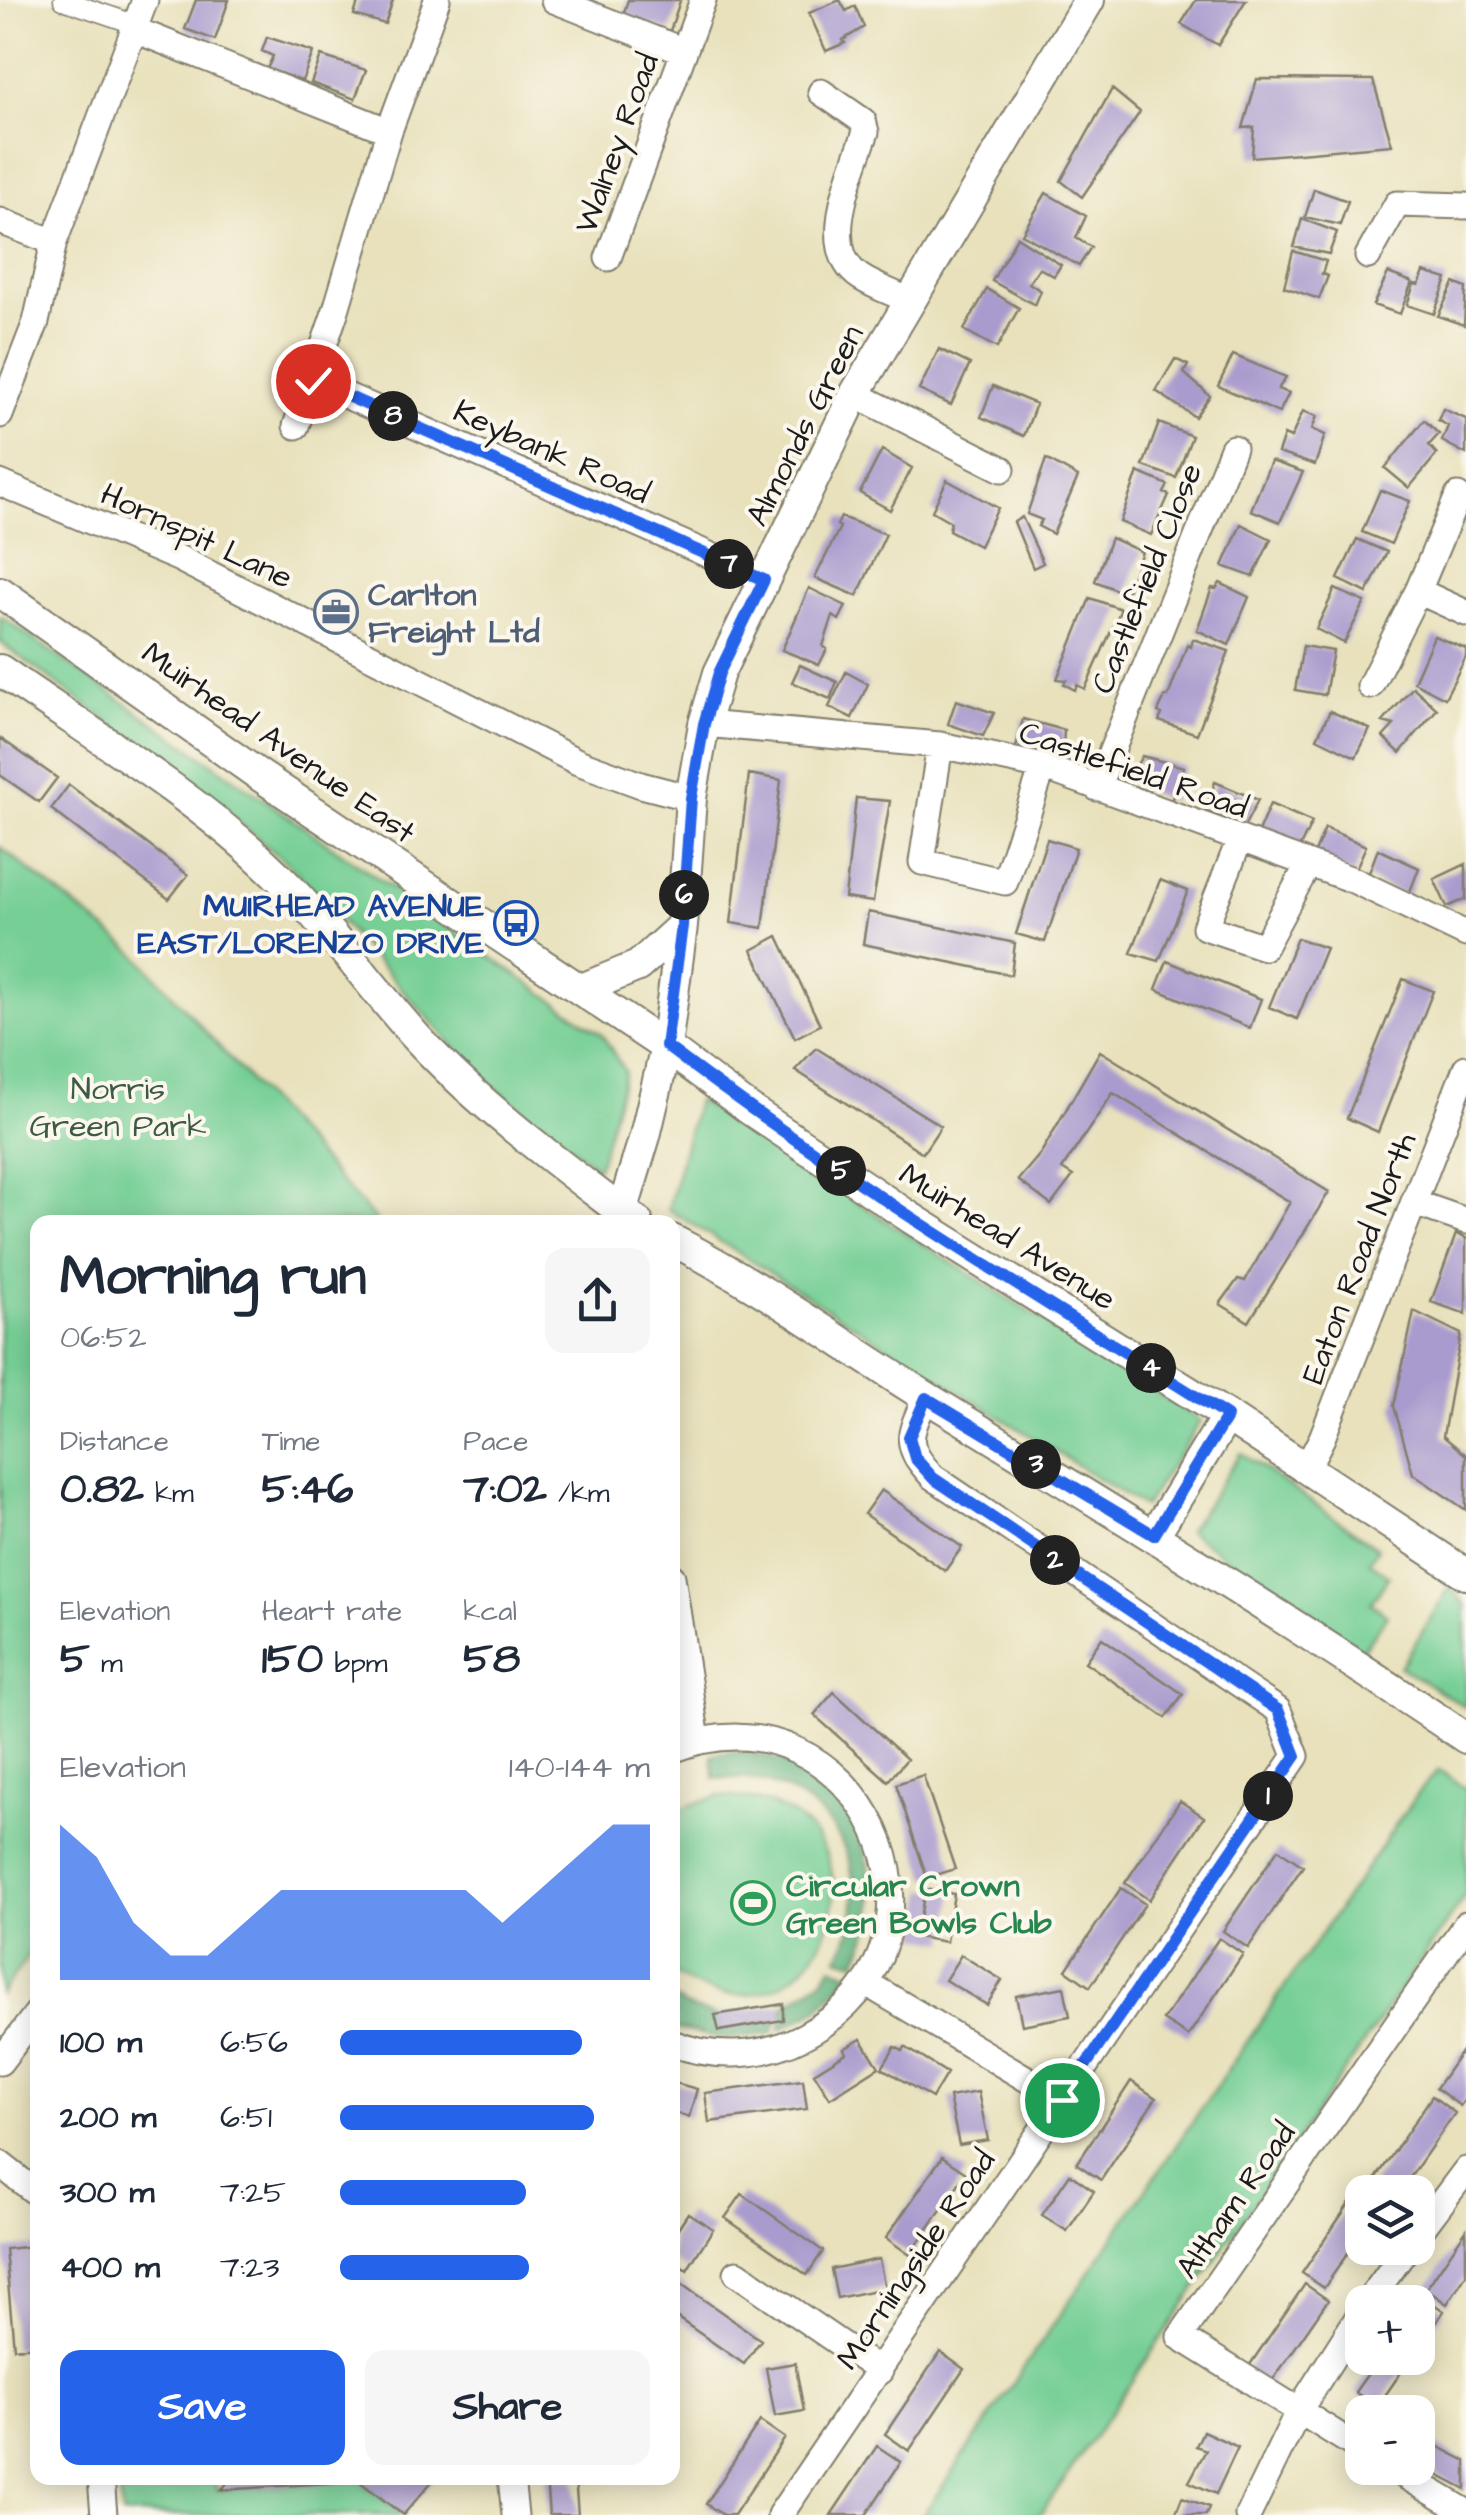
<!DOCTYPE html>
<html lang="en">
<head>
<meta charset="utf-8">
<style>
  body { margin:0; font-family:"Architects Daughter",sans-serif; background:#f6f6f7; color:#1f2937; height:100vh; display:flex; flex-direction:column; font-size:38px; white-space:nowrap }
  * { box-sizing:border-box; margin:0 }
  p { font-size:32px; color:#747a83 }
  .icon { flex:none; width:55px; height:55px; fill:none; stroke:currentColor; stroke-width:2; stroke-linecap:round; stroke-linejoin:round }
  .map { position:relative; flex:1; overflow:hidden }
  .panel { position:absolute; left:30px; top:1215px; width:650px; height:1270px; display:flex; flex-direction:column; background:#fff; border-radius:20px; box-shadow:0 5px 25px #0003 }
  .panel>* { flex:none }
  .controls { position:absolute; left:1345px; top:2175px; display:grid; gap:20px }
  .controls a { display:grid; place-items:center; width:90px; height:90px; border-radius:20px; background:#fff; box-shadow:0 5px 25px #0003; font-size:50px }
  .pin { position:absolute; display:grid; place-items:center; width:85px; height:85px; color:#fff; margin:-42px; border:5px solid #fff; border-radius:50%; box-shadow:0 2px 10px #0007 }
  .km { position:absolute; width:50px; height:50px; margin:-25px; border-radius:50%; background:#222; color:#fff; font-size:28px; line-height:50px; text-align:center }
  .round { display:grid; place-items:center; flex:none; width:105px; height:105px; border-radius:20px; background:#f6f6f7 }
  .headline { display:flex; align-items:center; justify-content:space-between; height:170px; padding:0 30px }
  h1 { font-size:55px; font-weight:800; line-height:75px }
  .figures { display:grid; grid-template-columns:repeat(3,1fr); gap:15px; height:170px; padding:10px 30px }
  .figures div { display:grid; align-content:center }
  .figures b { font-size:42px; font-weight:800 }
  .figures small { font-size:28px; font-weight:400 }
  .figures p { font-size:28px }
  .chart { height:280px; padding:20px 30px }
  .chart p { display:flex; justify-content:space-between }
  .chart svg { width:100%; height:180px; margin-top:10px; fill:#2563eb; opacity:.7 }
  .cta { display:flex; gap:20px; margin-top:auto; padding:20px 30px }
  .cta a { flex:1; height:115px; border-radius:20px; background:#2563eb; color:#fff; font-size:40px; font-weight:800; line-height:115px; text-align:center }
  .cta a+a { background:#f6f6f7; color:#1f2937 }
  ul { padding:0 30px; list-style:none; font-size:32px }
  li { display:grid; grid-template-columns:160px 120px 1fr; align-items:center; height:75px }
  li i { height:25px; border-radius:12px; background:#2563eb }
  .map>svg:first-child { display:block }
  .green { fill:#76cf95; stroke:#497658; stroke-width:2.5 }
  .forest { fill:#60b27e; stroke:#3e674d; stroke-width:2.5 }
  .building { fill:#aa9bce }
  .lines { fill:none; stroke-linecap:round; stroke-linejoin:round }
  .pedestrian-casing { stroke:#827e6c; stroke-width:21 }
  .minor-casing { stroke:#827e6c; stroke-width:29 }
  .tertiary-casing { stroke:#827e6c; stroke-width:34 }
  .pedestrian { stroke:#fff; stroke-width:18 }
  .minor { stroke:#fff; stroke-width:25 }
  .tertiary { stroke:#fff; stroke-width:30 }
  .route-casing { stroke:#fff; stroke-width:20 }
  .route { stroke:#2563eb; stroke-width:12 }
  .labels { text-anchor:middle; stroke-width:8; stroke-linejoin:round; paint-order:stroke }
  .street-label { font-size:32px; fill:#1c1c1c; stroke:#fbf7ec }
  .service-label { font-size:32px; font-weight:bold; fill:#4e5e75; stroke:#fbf7ec; text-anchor:start }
  .transit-label { font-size:32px; font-weight:bold; fill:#164399; stroke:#fbf7ec; text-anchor:end }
  .park-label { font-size:32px; fill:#3c5b46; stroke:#fbf7ec }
  .leisure-label { font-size:32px; font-weight:bold; fill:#27864d; stroke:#fbf7ec; text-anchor:start }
</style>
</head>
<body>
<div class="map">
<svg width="1466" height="2515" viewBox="0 0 1466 2515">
  <rect width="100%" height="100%" fill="#fbf7ec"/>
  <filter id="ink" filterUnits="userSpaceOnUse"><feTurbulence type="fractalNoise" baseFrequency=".01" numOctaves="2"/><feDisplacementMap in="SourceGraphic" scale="20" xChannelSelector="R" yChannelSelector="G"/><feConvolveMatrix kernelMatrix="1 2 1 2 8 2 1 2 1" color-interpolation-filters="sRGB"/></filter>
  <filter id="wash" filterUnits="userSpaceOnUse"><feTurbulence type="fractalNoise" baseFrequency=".0048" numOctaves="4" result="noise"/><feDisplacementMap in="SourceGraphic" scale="40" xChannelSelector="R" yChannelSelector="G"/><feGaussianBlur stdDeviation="2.25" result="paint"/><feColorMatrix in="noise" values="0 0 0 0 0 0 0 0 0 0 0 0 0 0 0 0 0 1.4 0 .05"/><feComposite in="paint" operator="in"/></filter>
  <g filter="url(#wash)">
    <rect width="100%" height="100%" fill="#e8e1bc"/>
    <path class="green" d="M0,616L602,1034L625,1072L598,1168L483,1079L292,867L185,778L0,642Z
      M0,847L134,952L377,1222H38V1942L0,1995Z
      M697,1100L1201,1421L1144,1507L668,1209Z
      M1241,1453L1378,1548L1369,1561L1389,1576L1371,1603L1387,1615L1362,1651L1188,1531Z
      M1450,1587L1466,1605V1707L1400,1667Z
      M1439,1770L1466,1789V1894L1040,2515H923L1419,1791Z
      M718,1796C916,1796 832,2072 673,1974V1817L687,1806Z
      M118,2478H216L217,2490L359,2481L403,2515H122Z"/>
    <path class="forest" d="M741,1751C756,1755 773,1757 787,1763C850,1788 882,1861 870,1926C868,1938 861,1951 856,1962L838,1957C851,1938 855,1913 854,1890C851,1816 784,1771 714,1779L712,1754Z
      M832,1966L851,1974L817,2010L781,2029L784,2006L822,1980Z
      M673,1998L685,2006L715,2015L719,2031L776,2021L773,2033L725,2039L676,2029L673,2027Z"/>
    <g id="blocks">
      <path class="building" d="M196,0H229L215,40L185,29Z
        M359,0H393L385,24L354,15Z
        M628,0H678L680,1L670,31L623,16Z
        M840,0L846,11L855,6L864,27L843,40L845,43L826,51L809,13Z
        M1196,0H1246L1218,45L1181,24Z
        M267,37L313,52L302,81L267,69L273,56L262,51Z
        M321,56L366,70L355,99L311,83Z
        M1257,79L1373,80L1392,145L1252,157L1254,127L1243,128Z
        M1112,89L1140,112L1082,197L1061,181Z
        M1314,189L1348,201L1340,225L1305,217Z
        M1046,193L1086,216L1076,238L1091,247L1079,266L1022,234Z
        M1302,219L1337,232L1329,254L1294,247Z
        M1017,237L1061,265L1054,276L1039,268L1029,283L1041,291L1035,305L992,281Z
        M1293,251L1326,261L1322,274L1328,276L1319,299L1284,287Z
        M1424,272L1447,279L1434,314L1407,305L1414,284L1419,285Z
        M1388,273L1412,282L1400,314L1373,305Z
        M1454,283L1466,288L1464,325L1438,316Z
        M987,289L1019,308L997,348L964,330Z
        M939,349L970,364L951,405L919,390Z
        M1233,355L1286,377L1278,389L1289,393L1279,413L1218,386Z
        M1175,359L1188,365L1184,373L1210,396L1195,417L1156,391Z
        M993,386L1036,404L1024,436L981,417Z
        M1443,409L1466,419V454L1442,441L1448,426L1438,420Z
        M1303,411L1317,416L1312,429L1325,435L1315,465L1278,453L1284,435L1291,438Z
        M1424,420L1439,434L1429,445L1437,454L1409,488L1385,468Z
        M1159,423L1192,436L1176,478L1143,466Z
        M882,450L912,468L890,510L860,493Z
        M1046,459L1078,477L1053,534L1038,526L1042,520L1027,514Z
        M1271,461L1303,472L1280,522L1251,510Z
        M1138,472L1168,485L1164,493L1169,495L1151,535L1120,522Z
        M947,480L998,508L979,546L949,530L951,522L932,511Z
        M1380,490L1410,501L1391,544L1362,532Z
        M841,517L886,534L857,596L815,578L840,527L837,525Z
        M1022,517L1043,563L1033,568L1014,522Z
        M1241,524L1271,539L1253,577L1223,566Z
        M1111,538L1142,552L1126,594L1095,581Z
        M1357,539L1387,552L1367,593L1338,579Z
        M1220,583L1249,597L1229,645L1197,630L1212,588L1216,589Z
        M809,588L846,606L839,620L833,616L823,646L827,649L819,665L782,650Z
        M1335,589L1365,602L1344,643L1316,629Z
        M1090,598L1121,609L1085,689L1077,685L1075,690L1064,684L1066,680L1057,679Z
        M1434,636L1466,649V657L1445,698L1414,682Z
        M1193,639L1229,651L1197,734L1159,721L1162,714L1158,712L1165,697H1168L1187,645L1191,647Z
        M1303,646L1333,651L1325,695L1295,690Z
        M800,665L837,682L830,699L792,682Z
        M846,672L868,684L852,718L829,707Z
        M1413,687L1437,709L1400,753L1383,737L1394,725L1383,722Z
        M956,700L994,713L983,736L948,724Z
        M1330,711L1370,729L1356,757L1317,738Z
        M1023,719L1064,730L1063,749L1058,756L1052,755L1050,760L1015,752Z
        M0,738L57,778L39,802L0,775Z
        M1142,756L1184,767L1171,801L1137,787L1139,782L1133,780L1135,768Z
        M749,774L781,780L763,928L731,923Z
        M1215,782L1258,800L1244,827L1205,811Z
        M69,785L188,875L169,899L51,809Z
        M856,798L890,801L873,902L845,898Z
        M1270,804L1312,822L1298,851L1258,832Z
        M1325,828L1366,846L1353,875L1313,857Z
        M1047,839L1076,848L1045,942L1016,934Z
        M1378,849L1419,868L1408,897L1367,878Z
        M1466,864V899L1447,907L1434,879Z
        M1160,880L1188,891L1159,961L1131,953Z
        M868,912L1015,943L1011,975L863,944Z
        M778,936L820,1025L795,1038L752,950Z
        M1297,938L1326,948L1297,1019L1269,1007Z
        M1167,961L1261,999L1250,1028L1156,989Z
        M1403,979L1433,991L1378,1132L1347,1118Z
        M816,1048L941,1126L923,1153L795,1070Z
        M1100,1051L1329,1192L1249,1322L1220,1304L1238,1279L1245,1281L1290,1202L1113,1093L1062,1169L1073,1176L1051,1205L1018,1180L1041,1153Z
        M1456,1234L1466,1238V1314L1431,1302Z
        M1414,1311L1461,1334L1443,1436L1466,1455V1510L1413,1474L1394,1406Z
        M881,1490L962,1547L945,1571L864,1514Z
        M1102,1638L1183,1694L1166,1718L1085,1662Z
        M834,1692L907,1759L888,1781L814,1715Z
        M923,1775L955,1869L927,1878L896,1784Z
        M1180,1801L1204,1817L1149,1900L1125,1883Z
        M1278,1849L1303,1866L1248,1948L1223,1931Z
        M1121,1888L1145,1904L1090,1987L1066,1970Z
        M925,1889L954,1894L946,1942L917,1937Z
        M1219,1938L1243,1954L1188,2036L1163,2020Z
        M961,1955L1002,1980L987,2005L945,1980Z
        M1064,1987L1070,2016L1022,2025L1016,1996Z
        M783,2004V2020L719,2031L715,2015Z
        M861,2039L879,2067L830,2098L814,2073L846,2053L844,2049Z
        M1466,2045V2098L1460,2106L1436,2088Z
        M895,2047L903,2051L905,2047L947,2073L932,2098L882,2068Z
        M803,2080L807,2109L709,2122L705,2093Z
        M1131,2081L1156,2098L1101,2180L1077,2164Z
        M672,2082L697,2089L689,2117L672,2112Z
        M978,2092L988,2140L959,2145L949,2097Z
        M1432,2096L1455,2113L1400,2192H1386L1373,2183Z
        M942,2157L966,2173L910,2255L886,2238Z
        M1070,2174L1094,2191L1067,2231L1042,2215Z
        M1361,2186L1371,2192H1362V2232L1324,2288L1302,2273Z
        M742,2194L823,2251L807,2275L725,2218Z
        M688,2213L713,2229L687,2270L672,2261V2237Z
        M1466,2230V2275L1447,2304L1426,2289Z
        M35,2246L38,2346L14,2348L5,2249Z
        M879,2259L885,2288L837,2298L831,2269Z
        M680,2283L761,2340L744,2364L672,2314V2294Z
        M1305,2284L1328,2300L1268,2387L1245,2372Z
        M1422,2296L1444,2311L1418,2348V2303Z
        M940,2352L964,2369L909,2451L885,2434Z
        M1379,2358H1411L1377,2407L1355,2392Z
        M795,2363L804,2411L775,2416L766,2368Z
        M760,2421L785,2438L734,2515H723L706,2504Z
        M1203,2431L1238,2447L1216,2494L1189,2482L1206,2450L1196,2446Z
        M1418,2436L1466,2461V2490L1418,2465Z
        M877,2446L901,2462L866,2515H831Z
        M232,2478H435L403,2515L359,2481L221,2490Z
        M546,2478H575L578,2515H549Z
        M1182,2497L1209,2507L1206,2515H1175Z"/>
    </g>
  </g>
  <g filter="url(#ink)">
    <use href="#blocks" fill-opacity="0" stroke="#827e6c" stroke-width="2.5"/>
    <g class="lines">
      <g class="pedestrian-casing">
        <path id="pedestrian" d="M63,0L137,25"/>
      </g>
      <g class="minor-casing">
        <path id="minor" d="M554,0L684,51
          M135,30L389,131
          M821,92L863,121L866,132C853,170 817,249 860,277C875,287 894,293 910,301
          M0,221L54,242
          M1368,256L1397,204L1466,206
          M608,258L703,0
          M313,381L764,579
          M855,394L1002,469
          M0,415L36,322L54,242L145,0
          M296,426L336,310L389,131L437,0
          M0,483L180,559L578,762L641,785L691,798
          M1418,591L1466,613
          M1370,686L1418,591L1458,496
          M704,724L940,745L1043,767L1353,880L1466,934
          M940,745L922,862L1005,882L1043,767
          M1097,788L1233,448
          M1240,839L1205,927L1264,947L1308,865
          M1415,1203L1466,1221
          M1306,1469L1322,1438L1466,1068
          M672,1577L697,1740
          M672,1750C858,1676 983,1941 804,2036C764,2057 715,2060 672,2043
          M866,1983L1062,2100
          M0,2062L38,2012
          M0,2164L38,2194
          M1418,2234L1466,2170
          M737,2273L880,2371
          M1368,2302L1407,2248
          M1362,2450L1180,2337L1466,1924
          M1392,2468L1466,2512
          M101,2478L104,2515
          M511,2478L515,2515
          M780,2515L1296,1756L1278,1710L933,1477C902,1444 909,1436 926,1397
          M1248,2515L1298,2412L1362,2311"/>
      </g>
      <g class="tertiary-casing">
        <path id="tertiary" d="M0,592L259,775L666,1047L749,1109L911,1218L1227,1416L1466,1574
          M0,670C88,732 185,789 264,863C322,916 366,982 419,1040C480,1105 551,1158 622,1212L637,1221
          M582,989L638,966L682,926
          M622,1212L645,1136L666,1047L682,926L691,798L704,724L719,673L855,394L1089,0
          M672,1240C763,1286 845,1347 931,1400C1111,1510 1291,1620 1466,1738
          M1154,1535L1227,1416"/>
      </g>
      <use href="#pedestrian" class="pedestrian"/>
      <use href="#minor" class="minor"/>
      <use href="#tertiary" class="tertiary"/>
    </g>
  </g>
  <g class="lines" filter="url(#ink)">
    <g class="route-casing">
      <path id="route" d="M313,381L764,580L719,673L704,724L691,798L682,926L666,1046C845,1182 1037,1297 1227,1416L1154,1535L926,1398L909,1437L915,1458L933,1478L1278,1710L1296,1756L1062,2100"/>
    </g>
    <use href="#route" class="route"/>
  </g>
  <defs>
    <g id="office-ring" transform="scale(2.25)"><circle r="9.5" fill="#fbf7ec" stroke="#5c6f8a" stroke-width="1.5"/><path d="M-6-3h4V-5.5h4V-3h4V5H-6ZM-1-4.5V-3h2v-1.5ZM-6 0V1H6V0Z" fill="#5c6f8a"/></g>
    <g id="bus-ring" transform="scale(2.25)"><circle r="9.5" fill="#fbf7ec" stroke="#1a4fb4" stroke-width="1.5"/><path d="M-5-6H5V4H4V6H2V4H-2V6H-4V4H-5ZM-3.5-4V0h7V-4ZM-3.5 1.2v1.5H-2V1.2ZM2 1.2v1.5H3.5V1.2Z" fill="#1a4fb4"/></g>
    <g id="stadium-ring" transform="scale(2.25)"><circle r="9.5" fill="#fbf7ec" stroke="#2e9e5b" stroke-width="1.5"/><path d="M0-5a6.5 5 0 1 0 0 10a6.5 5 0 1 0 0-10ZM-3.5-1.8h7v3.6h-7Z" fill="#2e9e5b"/></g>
  </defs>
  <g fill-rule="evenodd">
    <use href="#office-ring" x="336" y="612"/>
    <use href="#bus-ring" x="516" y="923"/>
    <use href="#stadium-ring" x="753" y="1903"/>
  </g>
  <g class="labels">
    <g class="street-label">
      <text transform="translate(616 143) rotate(-70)" y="11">Walney Road</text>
      <text transform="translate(804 425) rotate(-63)" y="11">Almonds Green</text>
      <text transform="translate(552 451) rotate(24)" y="11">Keybank Road</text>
      <text transform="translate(197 535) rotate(25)" y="11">Hornspit Lane</text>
      <text transform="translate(1146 578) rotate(-68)" y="11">Castlefield Close</text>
      <text transform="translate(279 742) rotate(35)" y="11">Muirhead Avenue East</text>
      <text transform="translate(1134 769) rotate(19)" y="11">Castlefield Road</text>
      <text transform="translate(1008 1236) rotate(32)" y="11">Muirhead Avenue</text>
      <text transform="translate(1358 1258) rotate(-69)" y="11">Eaton Road North</text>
      <text transform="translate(1235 2200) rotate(-55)" y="11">Altham Road</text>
      <text transform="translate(915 2259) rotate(-56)" y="11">Morningside Road</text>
    </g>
    <g class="service-label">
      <text x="368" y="605">Carlton<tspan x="368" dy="37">Freight Ltd</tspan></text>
    </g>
    <g class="transit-label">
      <text x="484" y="916">MUIRHEAD AVENUE<tspan x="484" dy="37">EAST/LORENZO DRIVE</tspan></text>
    </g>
    <g class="park-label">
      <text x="118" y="1099">Norris<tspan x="118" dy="37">Green Park</tspan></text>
    </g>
    <g class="leisure-label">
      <text x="786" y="1896">Circular Crown<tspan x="786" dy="37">Green Bowls Club</tspan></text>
    </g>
  </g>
</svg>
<div class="controls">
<a><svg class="icon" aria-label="layers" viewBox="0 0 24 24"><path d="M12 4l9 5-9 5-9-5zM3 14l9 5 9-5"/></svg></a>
<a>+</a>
<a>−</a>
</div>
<div class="pin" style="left:1062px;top:2100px;background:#1e9e55"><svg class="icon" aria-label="arrive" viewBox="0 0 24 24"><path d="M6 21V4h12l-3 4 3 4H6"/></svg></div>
<div class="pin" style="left:313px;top:381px;background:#d93025"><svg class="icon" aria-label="check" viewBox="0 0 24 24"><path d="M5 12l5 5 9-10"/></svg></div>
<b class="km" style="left:1268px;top:1796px">1</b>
<b class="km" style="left:1055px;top:1560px">2</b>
<b class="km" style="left:1036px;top:1464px">3</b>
<b class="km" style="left:1151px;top:1368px">4</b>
<b class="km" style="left:841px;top:1171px">5</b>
<b class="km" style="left:684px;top:895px">6</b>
<b class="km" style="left:729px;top:564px">7</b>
<b class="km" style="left:393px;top:416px">8</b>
<section class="panel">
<div class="headline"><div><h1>Morning run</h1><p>06:52</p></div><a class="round"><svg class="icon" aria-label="share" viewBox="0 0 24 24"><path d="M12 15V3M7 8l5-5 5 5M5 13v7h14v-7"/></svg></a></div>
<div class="figures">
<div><p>Distance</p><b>0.82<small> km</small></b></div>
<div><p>Time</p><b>5:46</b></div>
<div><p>Pace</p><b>7:02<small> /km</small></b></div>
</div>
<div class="figures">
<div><p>Elevation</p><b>5<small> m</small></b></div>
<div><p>Heart rate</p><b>150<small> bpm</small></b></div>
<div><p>kcal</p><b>58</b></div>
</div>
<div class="chart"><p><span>Elevation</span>140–144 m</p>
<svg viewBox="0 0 160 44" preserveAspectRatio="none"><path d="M0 44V6L10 14L20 30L30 38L40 38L50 30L60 22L70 22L80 22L90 22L100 22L110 22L120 30L130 22L140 14L150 6L160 6V44z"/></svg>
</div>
<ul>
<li><b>100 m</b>6:56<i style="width:78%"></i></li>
<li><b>200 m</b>6:51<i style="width:82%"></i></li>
<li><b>300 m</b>7:25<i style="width:60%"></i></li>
<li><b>400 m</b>7:23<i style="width:61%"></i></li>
</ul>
<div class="cta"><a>Save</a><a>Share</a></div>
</section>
</div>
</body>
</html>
